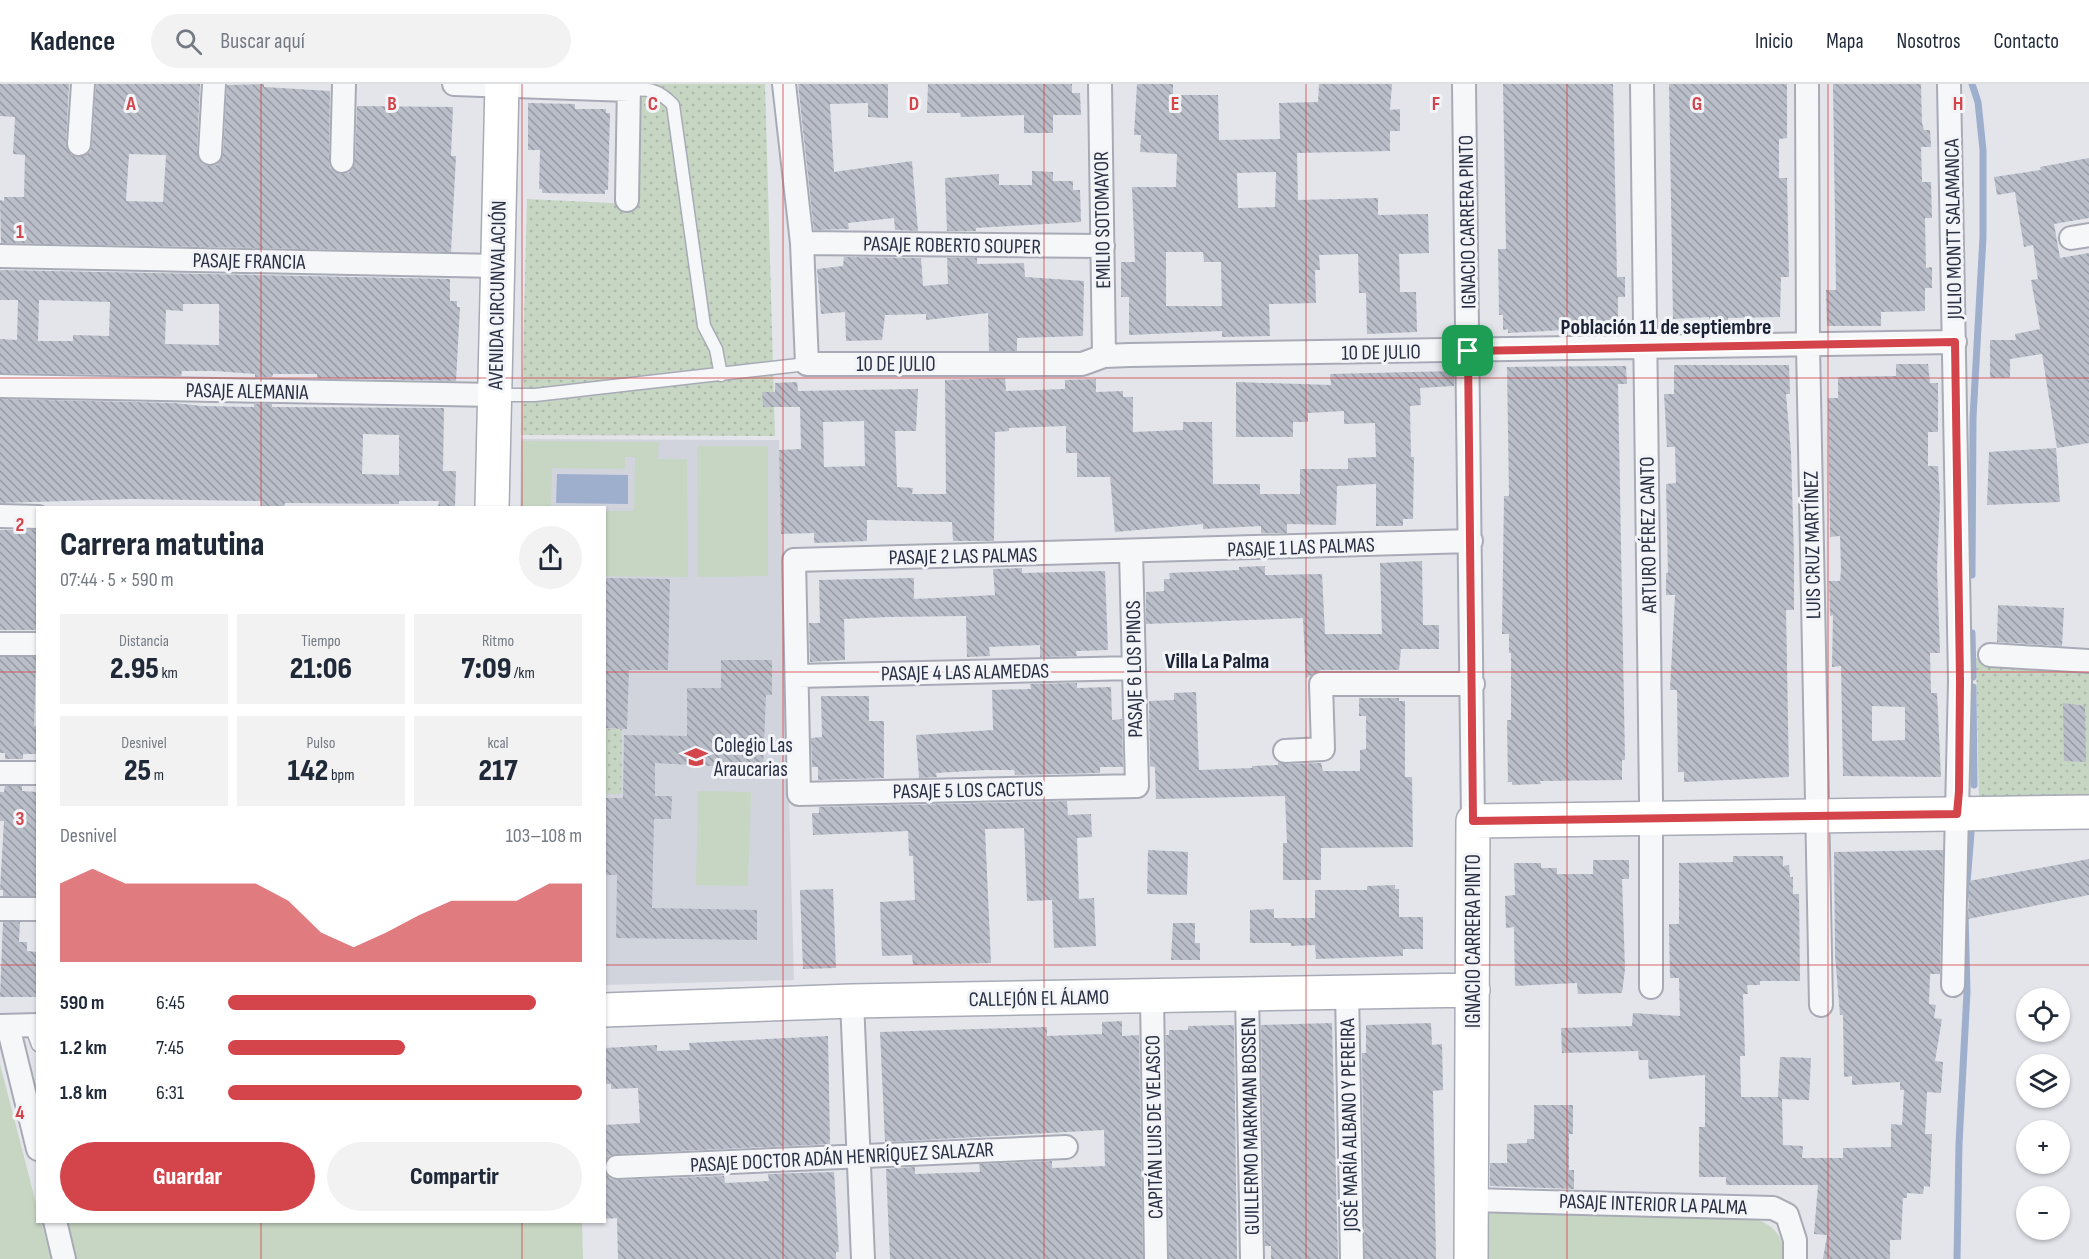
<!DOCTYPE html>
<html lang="es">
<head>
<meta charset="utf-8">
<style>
  body { margin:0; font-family:"Sofia Sans Condensed",sans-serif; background:#f2f2f3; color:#1f2937; height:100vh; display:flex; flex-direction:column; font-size:22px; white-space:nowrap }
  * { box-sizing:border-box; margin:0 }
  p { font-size:20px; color:#747a83 }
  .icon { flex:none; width:33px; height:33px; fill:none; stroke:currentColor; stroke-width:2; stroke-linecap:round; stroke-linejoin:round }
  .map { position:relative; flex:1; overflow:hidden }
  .details { position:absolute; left:36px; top:422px; width:570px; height:717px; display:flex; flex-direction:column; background:#fff; border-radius:0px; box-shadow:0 2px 4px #0004 }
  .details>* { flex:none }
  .buttons { position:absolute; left:2016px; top:904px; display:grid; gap:12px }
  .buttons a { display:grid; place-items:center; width:54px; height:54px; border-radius:50%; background:#fff; box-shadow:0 2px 4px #0004; font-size:30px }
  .pin { position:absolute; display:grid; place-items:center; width:51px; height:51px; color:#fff; margin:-26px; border-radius:12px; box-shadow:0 3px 9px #0006 }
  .round { display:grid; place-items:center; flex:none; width:63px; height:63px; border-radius:32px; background:#f2f2f3 }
  .summary { display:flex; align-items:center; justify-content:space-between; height:102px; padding:0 24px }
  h1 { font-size:33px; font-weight:800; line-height:45px }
  .stats { display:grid; grid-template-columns:repeat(3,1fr); gap:9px; height:102px; padding:6px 24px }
  .stats div { display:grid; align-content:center; border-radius:0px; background:#f2f2f3; text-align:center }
  .stats b { font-size:30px; font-weight:800 }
  .stats small { font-size:16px; font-weight:400 }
  .stats p { font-size:16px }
  .chart { height:168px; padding:12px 24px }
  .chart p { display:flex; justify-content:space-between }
  .chart svg { width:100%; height:108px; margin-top:6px; fill:#d3454b; opacity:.7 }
  .button { display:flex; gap:12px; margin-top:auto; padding:12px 24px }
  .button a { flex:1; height:69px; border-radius:36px; background:#d3454b; color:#fff; font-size:24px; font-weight:800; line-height:69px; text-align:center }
  .button a+a { background:#f2f2f3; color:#1f2937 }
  ul { padding:0 24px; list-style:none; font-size:20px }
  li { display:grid; grid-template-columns:96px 72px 1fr; align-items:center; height:45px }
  li i { height:15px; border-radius:8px; background:#d3454b }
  header { display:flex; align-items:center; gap:36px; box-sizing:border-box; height:84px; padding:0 30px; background:#fff; border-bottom:2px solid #e0e1e3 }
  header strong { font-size:28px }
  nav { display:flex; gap:33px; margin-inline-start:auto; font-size:21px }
  .search { width:420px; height:54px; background:#f2f2f3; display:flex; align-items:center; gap:15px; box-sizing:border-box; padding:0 21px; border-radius:33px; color:#747a83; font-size:22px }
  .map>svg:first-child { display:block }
  .built { fill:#d1d4dd }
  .grass { fill:#c6d6c3 }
  .park { fill:url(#park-dots) }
  .water { fill:#9dafcc }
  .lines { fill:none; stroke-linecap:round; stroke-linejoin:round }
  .stream { stroke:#9dafcc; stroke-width:7 }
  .building { fill:url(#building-back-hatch); fill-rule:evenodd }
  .lane-casing { stroke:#a8abb6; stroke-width:15 }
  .street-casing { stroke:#a8abb6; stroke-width:26 }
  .secondary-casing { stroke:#a8abb6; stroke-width:36 }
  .lane { stroke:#f6f7f9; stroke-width:12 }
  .street { stroke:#f6f7f9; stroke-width:22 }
  .secondary { stroke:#fff; stroke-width:33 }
  .route-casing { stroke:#fff; stroke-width:12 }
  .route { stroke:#d3454b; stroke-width:8 }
  .grid { fill:none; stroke:#d3454b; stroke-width:1.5; stroke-opacity:0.55 }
  .labels { text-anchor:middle; stroke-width:6; stroke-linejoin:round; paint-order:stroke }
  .street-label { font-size:21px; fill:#2a3044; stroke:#f3f4f8 }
  .poi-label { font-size:21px; fill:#2a3044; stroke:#f3f4f8; text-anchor:start }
  .neighbourhood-label { font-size:22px; font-weight:bold; fill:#1c2235; stroke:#f3f4f8 }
  .grid-label { font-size:20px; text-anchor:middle; font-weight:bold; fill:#d3454b; stroke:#f3f4f8; stroke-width:6; stroke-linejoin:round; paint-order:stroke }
</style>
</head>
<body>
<header>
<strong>Kadence</strong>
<div class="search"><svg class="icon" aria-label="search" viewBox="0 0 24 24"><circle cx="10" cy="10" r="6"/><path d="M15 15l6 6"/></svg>Buscar aquí</div>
<nav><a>Inicio</a><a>Mapa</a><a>Nosotros</a><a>Contacto</a></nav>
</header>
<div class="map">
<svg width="2089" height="1175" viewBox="0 0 2089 1175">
  <defs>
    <pattern id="park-dots" width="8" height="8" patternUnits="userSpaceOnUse" patternTransform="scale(1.5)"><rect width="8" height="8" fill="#c6d6c3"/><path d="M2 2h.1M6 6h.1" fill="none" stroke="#aab8a9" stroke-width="1.8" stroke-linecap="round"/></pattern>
    <pattern id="building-back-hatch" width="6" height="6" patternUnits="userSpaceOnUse" patternTransform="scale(1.5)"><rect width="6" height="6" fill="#babec9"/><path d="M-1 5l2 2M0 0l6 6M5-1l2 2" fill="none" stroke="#979ba5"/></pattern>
  </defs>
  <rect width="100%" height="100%" fill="#e3e5eb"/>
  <path class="built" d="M521,355L779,356L794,896L605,901L604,423H520Z"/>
  <path class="grass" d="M522,357L659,358L658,375H687L688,493L605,492V427H634L635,373H625V385L552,384L551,423H521Z
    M697,362H768V492L698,493Z
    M698,707L751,708L748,802L696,801Z
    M0,980L37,1123L38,1137H41L51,1175H0Z
    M1489,1125L1758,1136C1777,1143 1784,1156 1785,1175H1489Z
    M63,1137H582L583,1175H73Z"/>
  <path class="park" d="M637,0H765L775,352L521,351L527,115L633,120Z
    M1976,574L1999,579L2089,582V714H1979Z
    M605,645H622L621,710H605Z"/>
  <path class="water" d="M557,390L628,391V420L556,419Z"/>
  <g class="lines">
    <path class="stream" d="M1972,491L1973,334L1983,153V66L1978,18L1972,0
      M1972,549L1973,593
      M1973,603L1974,701
      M1966,812L1971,749
      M1957,1175L1959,1060L1967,908L1965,829"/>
  </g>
  <path class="building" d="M0,0H69L66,60L71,71L79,73L90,68L92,61L96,0H200L197,69L202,80L210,82L217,81L223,70L227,1L264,0V3L330,7L329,77L330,84L341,90L349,89L355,78L357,22L453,23L451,72H456L451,168L1,159L0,116L4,117V113H24L25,71L13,70L15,33L0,32ZM129,70L166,71L163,118L126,117Z
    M798,0H888V34L868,33V19L830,20L834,88L912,77L918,147L895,146L894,134L848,139L849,145L814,146Z
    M928,0H1072V9H1080L1081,31H1053V49H1024V31L961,33L960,29H927Z
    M1137,0H1173V11H1218L1219,56L1280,55L1279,19L1318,18L1319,0H1392L1390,26L1400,25V47H1390V67L1297,69L1298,116L1378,114V131L1428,130L1429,169L1399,170L1400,208H1416L1417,248L1367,250L1366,209H1359L1358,170L1319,171L1320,186H1315L1316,219L1269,220L1270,252L1222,253V247L1129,251V213H1121V178H1135L1132,103H1176L1177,70L1140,68L1141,51H1134ZM1276,88L1275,123L1238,124L1237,89ZM1166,168H1203L1204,178H1221L1222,222H1166Z
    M1503,0H1613L1617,193H1625V213H1618V243L1508,249V245L1503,246V231H1499L1498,165H1506Z
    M1669,0H1787V54L1779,55V94H1787L1789,193H1781L1780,233L1728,234V244L1709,245V233L1673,235Z
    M1833,0H1921L1922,39L1924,46H1930L1931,63H1921L1922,98H1931L1932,134H1925L1926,184L1932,183V204H1925V227L1881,228V242H1827L1826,206H1836Z
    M528,19L575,20V25H606V29H610L608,106H605V110L542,109V105H539L540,66H528Z
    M2089,74V134L2054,140L2060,174L2089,169V359L2057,364L2042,270L2010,275V294H1990V256H2016L2015,250L2040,245L2031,196L2038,195L2033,161L2024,163L2015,108L1997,111L1994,93L2041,86L2040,83Z
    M1032,87L1053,88V97H1073V106H1080L1081,138L976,144V147H947L945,94L999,90V101H1032Z
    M844,173L921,174L923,202L948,200L947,174H977V180L1024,179L1025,193L1084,197L1083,252L1017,254V267H989L988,229L926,236V230L885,231L882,256L846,257L845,228L821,230L817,185L843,182Z
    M0,186L450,195V217H457V223H460L456,297L317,294V290H273L272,293H255V290L215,287H182L181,292L0,289V255L17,256L18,216H0ZM39,216L110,218L109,252L73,251V257H38ZM183,220H219V261L165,260L166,226L183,227Z
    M1896,280H1928L1930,299H1938V348H1928V382H1938L1940,416L1937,484L1940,569H1930L1931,609H1937L1941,693L1843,692L1841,582L1832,583L1833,531L1830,532L1829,497H1840L1841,486L1840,452L1830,453L1828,314H1838V293L1896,292ZM1872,622L1905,623V656L1872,657Z
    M1674,281H1789L1790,310H1786L1791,368L1794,473V526H1786L1789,693L1684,698V688H1678L1677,606H1670L1675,511H1666V489H1668L1666,400L1676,399L1675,363H1667L1664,310H1674Z
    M1626,282L1627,300H1618L1625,676H1622V696L1540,697L1541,700L1512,701V698H1508L1507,636H1511V569H1509V550H1502L1504,412H1509L1507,283Z
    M1454,287V302L1420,304L1421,321L1410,322L1411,373H1414L1413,435H1403V442H1376V400L1337,402L1336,441L1287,440V449H1261V442L1203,445V440L1115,448L1110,393H1077V369H1066V342L1009,344V347L995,348L994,457H953L952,438L867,436V457L814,459V449L781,450L779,366L801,365L800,323H763L762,308H775V299L797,298L798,307L918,305L916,347H895L897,403L913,404L912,410H946L945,296L1005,294L1006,307L1065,305V296L1096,295V308L1123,307V313H1133V348L1183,346V338H1212L1213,400H1260V410H1300V385H1348V374L1376,373L1375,339L1344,340V327L1308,329V338H1293V353H1236V298L1331,301L1330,290ZM864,337L865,382L824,383L823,338Z
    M0,315L175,319L202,322L254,323V320H272V323L444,324L443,387H456L455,423H438L439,417H399V420L285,419L284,423H261V417L132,415L0,419ZM363,350L399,351V391L362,390Z
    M2056,364L2060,418L1987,421L1989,368Z
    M0,446H38L36,546H0Z
    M1422,477L1423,541H1439V565H1401L1399,586H1321L1306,594L1303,534L1146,540V508L1164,507V495H1170L1169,489L1239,486V483L1265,482V491L1322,490L1325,550H1382L1380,479Z
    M1022,484V489L1105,487L1108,566L1076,567L1077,572L1040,573V561L989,563L990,572L967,573L966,532L888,533L844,535L845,576L810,578L809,539H820L819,496L914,494V515L995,511L993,485Z
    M604,494L670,495L668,586H629L627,645L604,644Z
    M1998,521L2064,524L2062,562L1997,558Z
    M0,573H36L34,642H38V670H23V675H5V669H0Z
    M721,576H772V611H766L763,685L655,679V712H672L671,735H654L652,824L757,826V856L616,854L617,791H604V714H623L624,651L687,652V604H721Z
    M1077,599V604L1111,603L1112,636L1122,635L1123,683H1100V689L1015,691L1014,686H986L936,689L937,693L919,694L916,651L993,646L992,606L1031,605L1030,600Z
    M1196,608L1199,686L1252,684V682L1278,681V678L1286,680L1321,679L1323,687H1360V666L1366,665V632H1359V614H1399V617H1405V693H1412L1413,763L1321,764V796H1283V759H1287L1285,712L1156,715L1155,683L1150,682L1149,617L1174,616V609Z
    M821,612H869V637H884V694L818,696V683H812L811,654L822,653Z
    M2063,619L2085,622L2086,678L2064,677Z
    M5,702H22V707L38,708V812H3V806H0L4,737H0V708H4Z
    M1067,717L1068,731L1091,730L1092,753L1077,754L1079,815L1094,814L1096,862L1054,864L1052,816L1027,817L1024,744L985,745L991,879L913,881L912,871L882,872L880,818L915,816L913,772H909L908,747L813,751L812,729H819V723Z
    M1148,766L1188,768L1187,811L1147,810Z
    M1943,766L1940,890H1930L1929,920L1936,921L1934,934L1942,935L1935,977L1943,978L1941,1009L1927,1008L1925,1050H1932L1930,1103L1924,1102L1923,1110L1907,1109V1114H1903L1901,1156H1890V1175H1823L1827,1151L1814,1150L1818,1101H1726V1093H1699V1043H1705V991L1649,995L1648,976H1639L1638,967L1562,969L1561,944L1632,942L1633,929L1680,932L1679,894H1670L1669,840H1679V779L1733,778V772H1783V782L1789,781L1790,793H1793V810H1799L1800,897H1760V901H1747L1748,910H1743L1745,972H1740L1741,1013H1778L1780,973L1811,974L1809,1016L1782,1015L1783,1061L1803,1062L1802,1074H1843V1064L1891,1063V1040L1902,1041L1904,1006H1900V998L1852,1001V992L1844,993L1843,931H1840L1835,871L1834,768Z
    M2089,775V811L1968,835L1969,797Z
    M1593,776H1629V795H1622L1625,885L1622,909L1578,910L1577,899L1515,902L1514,843L1506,844L1505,812L1515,811L1514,779H1541V784H1557V790H1593Z
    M1395,801V805H1399V833H1423V865H1403V872L1316,875L1315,861L1291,862V859H1250V826L1274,825V834H1315V806H1367V802Z
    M833,805L836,884L803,885L800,806Z
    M3,838H20L19,858H27V867L38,868V913H0Z
    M1173,839H1195V859H1200V876H1171Z
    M1122,937V952L1139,951L1143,1175H890L886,1085L915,1083V1090L980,1088L979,1080L1052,1077V1084L1105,1082L1104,1046L885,1058L880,948L1047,943V952L1102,950V938Z
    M1332,939L1338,1175H1271V1162H1265L1261,941Z
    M1431,939L1432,961L1442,960L1443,1006L1433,1007L1436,1175H1365L1362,969H1366V941Z
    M1234,941L1237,1175H1169L1166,951H1169V946H1188V942Z
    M828,952L830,1060L616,1070L609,1072L604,1079V1041L640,1039L638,1004L611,1005V1000H604V964L657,961V967L690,966L689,959Z
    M1534,1021H1573V1050H1569V1086H1574V1105L1490,1102V1079H1507V1060L1527,1059V1055H1534Z
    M604,1087L610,1095L617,1096L724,1092L725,1099L769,1097L768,1090L834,1088L839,1168H836V1175H618L617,1134L604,1135Z"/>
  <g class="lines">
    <g class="lane-casing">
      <path id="lane" d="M629,6C649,4 659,6 673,21L704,242L716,265L721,291
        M496,311H535L807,280
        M31,942L38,961"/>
    </g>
    <g class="street-casing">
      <path id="street" d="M454,0L629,6
        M784,0L802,159L807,280H1082L1104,272L1130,271L1955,258
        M1100,0L1104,272
        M1464,0L1473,737
        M1642,0L1651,716V903
        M1807,0L1808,262L1821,921
        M1949,0L1960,597L1953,901
        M79,60L83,0
        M210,69L214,0
        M342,77L344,0
        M627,116L629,0
        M2071,154L2089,151
        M802,159L1103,162
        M0,172L497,182
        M0,302L495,311
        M0,432L38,433
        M1131,468L1137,702L799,710L794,476L1471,457
        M0,560H38
        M1990,571L2089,577
        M797,592L1134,584
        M1285,667L1323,665L1321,600H1473
        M0,689H38
        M0,825H38
        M1347,907L1352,1175
        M1247,910L1252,1175
        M1152,912L1156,1175
        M852,917L863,1175
        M0,942L38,941
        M8,942L38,1065
        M617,1083L1066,1063
        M1472,1116L1773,1124L1787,1131L1795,1156V1175
        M55,1137L64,1175"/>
    </g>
    <g class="secondary-casing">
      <path id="secondary" d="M492,423L502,0
        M604,926L852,917L1473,906
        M1471,1175L1473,737L2089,728"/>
    </g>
    <use href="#lane" class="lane"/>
    <use href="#street" class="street"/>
    <use href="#secondary" class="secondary"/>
  </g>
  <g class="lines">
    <g class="route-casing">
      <path id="route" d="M1955,258L1960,597L1959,707L1957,730L1473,737L1468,267Z"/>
    </g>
    <use href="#route" class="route"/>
  </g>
  <path class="grid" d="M261,0V423M522,0V423M783,0V1175M1044,0V1175M1306,0V1175M1567,0V1175M1828,0V1175M0,294H2089M0,588H38M604,588H2089M0,881H38M604,881H2089M261,1137V1175M522,1137V1175"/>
  <defs>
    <g id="school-bare" transform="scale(1.8)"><path d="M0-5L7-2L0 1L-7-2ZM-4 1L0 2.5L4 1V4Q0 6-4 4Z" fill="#d3454b" stroke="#f3f4f8" stroke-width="2.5" paint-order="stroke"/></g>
  </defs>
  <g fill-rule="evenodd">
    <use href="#school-bare" x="696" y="673"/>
  </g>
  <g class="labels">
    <g class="street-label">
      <text transform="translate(1102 136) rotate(-91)" y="7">EMILIO SOTOMAYOR</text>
      <text transform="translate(1467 138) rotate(-91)" y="7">IGNACIO CARRERA PINTO</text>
      <text transform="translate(1953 145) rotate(-91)" y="7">JULIO MONTT SALAMANCA</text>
      <text transform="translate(952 161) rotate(1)" y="7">PASAJE ROBERTO SOUPER</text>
      <text transform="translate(249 177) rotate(1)" y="7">PASAJE FRANCIA</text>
      <text transform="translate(497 211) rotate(-89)" y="7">AVENIDA CIRCUNVALACIÓN</text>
      <text transform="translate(1381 268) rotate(-1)" y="7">10 DE JULIO</text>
      <text x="896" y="287">10 DE JULIO</text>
      <text transform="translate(247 307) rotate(1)" y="7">PASAJE ALEMANIA</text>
      <text transform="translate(1648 451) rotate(-91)" y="7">ARTURO PÉREZ CANTO</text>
      <text transform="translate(1812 461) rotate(-91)" y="7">LUIS CRUZ MARTÍNEZ</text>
      <text transform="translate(1301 463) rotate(-2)" y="7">PASAJE 1 LAS PALMAS</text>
      <text transform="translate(963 472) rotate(-1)" y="7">PASAJE 2 LAS PALMAS</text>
      <text transform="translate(1134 585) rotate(-91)" y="7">PASAJE 6 LOS PINOS</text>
      <text transform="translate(965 588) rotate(-1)" y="7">PASAJE 4 LAS ALAMEDAS</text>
      <text transform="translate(968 706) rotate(-1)" y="7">PASAJE 5 LOS CACTUS</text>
      <text transform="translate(1473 857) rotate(-90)" y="7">IGNACIO CARRERA PINTO</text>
      <text transform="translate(1039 914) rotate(-1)" y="7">CALLEJÓN EL ÁLAMO</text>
      <text transform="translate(1349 1041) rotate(-91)" y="7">JOSÉ MARÍA ALBANO Y PEREIRA</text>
      <text transform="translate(1250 1042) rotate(-91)" y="7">GUILLERMO MARKMAN BOSSEN</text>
      <text transform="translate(1154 1043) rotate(-91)" y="7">CAPITÁN LUIS DE VELASCO</text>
      <text transform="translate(842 1073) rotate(-3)" y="7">PASAJE DOCTOR ADÁN HENRÍQUEZ SALAZAR</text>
      <text transform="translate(1653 1120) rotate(2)" y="7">PASAJE INTERIOR LA PALMA</text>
    </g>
    <g class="poi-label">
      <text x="714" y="668">Colegio Las<tspan x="714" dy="24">Araucarias</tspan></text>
    </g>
    <g class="neighbourhood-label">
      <text x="1666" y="250">Población 11 de septiembre</text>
      <text x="1217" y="584">Villa La Palma</text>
    </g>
  </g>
  <g class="grid-label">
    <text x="131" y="26">A</text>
    <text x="392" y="26">B</text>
    <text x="653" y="26">C</text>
    <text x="914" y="26">D</text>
    <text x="1175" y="26">E</text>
    <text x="1436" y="26">F</text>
    <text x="1697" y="26">G</text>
    <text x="1958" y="26">H</text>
    <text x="20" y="154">1</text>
    <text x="20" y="447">2</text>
    <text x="20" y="741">3</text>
    <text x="20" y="1035">4</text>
  </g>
</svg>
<div class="buttons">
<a><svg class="icon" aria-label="locate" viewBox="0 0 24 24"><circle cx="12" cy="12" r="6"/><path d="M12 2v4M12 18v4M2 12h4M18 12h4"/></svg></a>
<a><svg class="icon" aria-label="layers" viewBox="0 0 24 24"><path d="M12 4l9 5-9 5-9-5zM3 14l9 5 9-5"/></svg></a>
<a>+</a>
<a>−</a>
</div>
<div class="pin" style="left:1468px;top:267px;background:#1e9e55"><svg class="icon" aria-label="arrive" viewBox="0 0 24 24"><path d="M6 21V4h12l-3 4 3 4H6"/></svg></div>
<section class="details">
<div class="summary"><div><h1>Carrera matutina</h1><p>07:44 · 5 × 590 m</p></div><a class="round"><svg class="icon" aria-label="share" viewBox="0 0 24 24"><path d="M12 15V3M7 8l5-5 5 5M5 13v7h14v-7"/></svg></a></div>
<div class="stats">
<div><p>Distancia</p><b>2.95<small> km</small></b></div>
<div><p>Tiempo</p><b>21:06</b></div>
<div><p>Ritmo</p><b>7:09<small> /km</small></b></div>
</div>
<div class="stats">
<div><p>Desnivel</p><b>25<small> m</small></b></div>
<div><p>Pulso</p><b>142<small> bpm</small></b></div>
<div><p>kcal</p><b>217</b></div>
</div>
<div class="chart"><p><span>Desnivel</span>103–108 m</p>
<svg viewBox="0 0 160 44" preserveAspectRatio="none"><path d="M0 44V12L10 6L20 12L30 12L40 12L50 12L60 12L70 19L80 32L90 38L100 32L110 25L120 19L130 19L140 19L150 12L160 12V44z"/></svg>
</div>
<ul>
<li><b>590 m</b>6:45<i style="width:87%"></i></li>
<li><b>1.2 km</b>7:45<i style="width:50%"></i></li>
<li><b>1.8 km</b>6:31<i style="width:100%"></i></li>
</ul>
<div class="button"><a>Guardar</a><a>Compartir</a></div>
</section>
</div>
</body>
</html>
